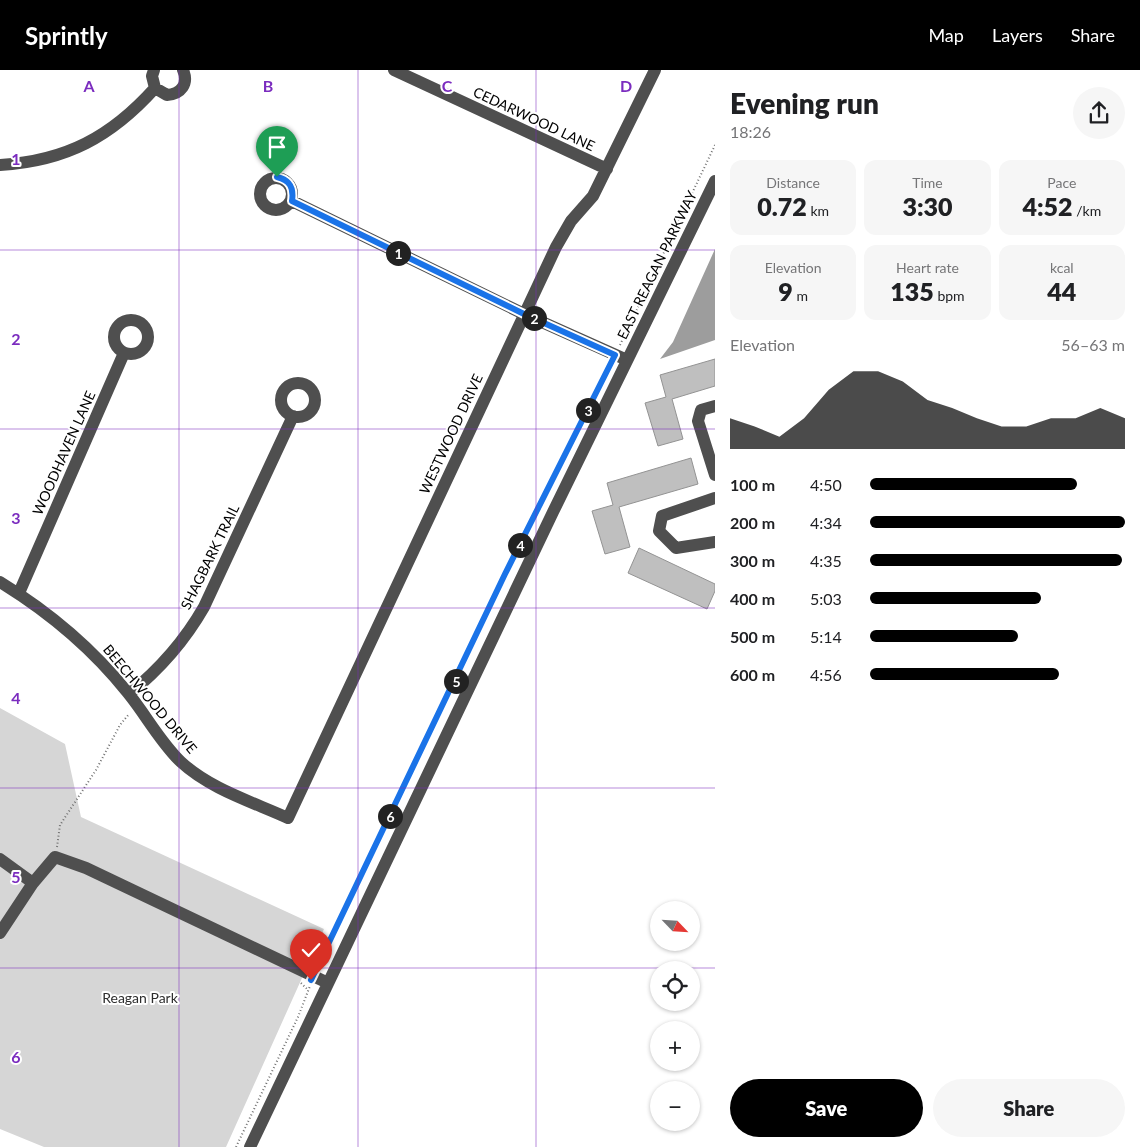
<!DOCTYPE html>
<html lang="en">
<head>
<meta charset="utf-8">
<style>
  body { margin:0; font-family:Lato,sans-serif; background:#f6f6f6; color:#202124; height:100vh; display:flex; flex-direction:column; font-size:19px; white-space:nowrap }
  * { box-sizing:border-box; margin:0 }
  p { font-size:16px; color:#757577 }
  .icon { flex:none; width:28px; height:28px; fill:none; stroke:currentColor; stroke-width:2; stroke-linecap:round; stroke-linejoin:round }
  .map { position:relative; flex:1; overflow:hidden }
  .side { display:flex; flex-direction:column; background:#fff; width:425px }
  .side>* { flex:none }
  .needle { width:32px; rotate:115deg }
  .buttons { position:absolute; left:650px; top:831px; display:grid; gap:10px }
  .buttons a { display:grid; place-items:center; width:50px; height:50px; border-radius:50%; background:#fff; box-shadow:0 1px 4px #0004; font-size:25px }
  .pin { position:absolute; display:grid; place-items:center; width:42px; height:42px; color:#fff; margin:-51px -21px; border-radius:50% 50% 50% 0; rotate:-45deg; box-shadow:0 0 5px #0007 }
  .pin .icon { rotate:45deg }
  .km { position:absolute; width:25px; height:25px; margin:-12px; border-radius:50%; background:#222; color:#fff; font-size:14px; line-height:25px; text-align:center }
  .round { display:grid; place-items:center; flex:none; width:52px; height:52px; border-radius:26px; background:#f6f6f6 }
  .head { display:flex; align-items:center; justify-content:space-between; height:85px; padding:0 15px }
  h1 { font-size:28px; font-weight:800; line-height:38px }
  .figures { display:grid; grid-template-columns:repeat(3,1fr); gap:8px; height:85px; padding:5px 15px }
  .figures div { display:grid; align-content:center; border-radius:12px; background:#f6f6f6; text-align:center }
  .figures b { font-size:25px; font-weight:800 }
  .figures small { font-size:14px; font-weight:400 }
  .figures p { font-size:14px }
  .chart { height:140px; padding:10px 15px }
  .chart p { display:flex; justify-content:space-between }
  .chart svg { width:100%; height:90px; margin-top:5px; fill:#000; opacity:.7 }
  .cta { display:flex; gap:10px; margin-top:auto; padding:10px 15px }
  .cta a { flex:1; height:58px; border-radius:30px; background:#000; color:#fff; font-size:20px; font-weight:800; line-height:58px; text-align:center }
  .cta a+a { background:#f6f6f6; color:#202124 }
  ul { padding:0 15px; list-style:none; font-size:16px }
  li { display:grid; grid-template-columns:80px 60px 1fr; align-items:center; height:38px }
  li i { height:12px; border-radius:6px; background:#000 }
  header { display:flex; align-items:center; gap:30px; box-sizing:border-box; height:70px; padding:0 25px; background:#000; color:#fff }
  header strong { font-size:24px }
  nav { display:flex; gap:28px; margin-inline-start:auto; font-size:18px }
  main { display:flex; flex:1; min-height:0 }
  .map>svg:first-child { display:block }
  .green { fill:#d6d6d6 }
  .water { fill:#9d9d9d }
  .building { fill:#bfbfbf; stroke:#939393 }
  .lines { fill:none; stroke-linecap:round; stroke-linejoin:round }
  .path { stroke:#717171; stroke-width:2; stroke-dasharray:1 2.5; stroke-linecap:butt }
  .minor { stroke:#4f4f4f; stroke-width:12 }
  .route-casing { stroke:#fff; stroke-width:10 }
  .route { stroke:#1a73e8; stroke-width:6 }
  .grid { fill:none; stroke:#7b2cbf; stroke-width:1; stroke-opacity:0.55 }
  .labels { text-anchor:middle; stroke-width:4; stroke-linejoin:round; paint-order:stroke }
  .street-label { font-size:14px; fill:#000; stroke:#fff }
  .park-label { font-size:14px; fill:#2d2d2d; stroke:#fff }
  .grid-label { font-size:16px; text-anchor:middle; font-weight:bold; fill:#7b2cbf; stroke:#fff; stroke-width:4; stroke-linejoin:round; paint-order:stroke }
</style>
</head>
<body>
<header>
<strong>Sprintly</strong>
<nav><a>Map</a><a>Layers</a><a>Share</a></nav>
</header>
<main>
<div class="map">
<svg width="715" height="1077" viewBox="0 0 715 1077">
  <rect width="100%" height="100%" fill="#fff"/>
  <path class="green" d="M0,638L65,674L81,747L324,859L226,1077H44L0,1059Z"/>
  <path class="water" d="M715,179V270L660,289L673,272Z"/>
  <path class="building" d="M715,289V316L672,329L683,369L658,376L645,333L666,327L660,305Z
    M691,388L698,414L619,437L630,477L605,484L592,441L613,435L607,413Z
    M639,478L715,514V521L707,539L628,503Z"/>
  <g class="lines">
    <path class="path" d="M620,275L715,75
      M57,777L60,755L96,700L120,655L129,644
      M318,895L505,504L610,295
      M301,913L308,920
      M236,1077L298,947L310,916"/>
    <path class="minor" d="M154,0L152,6L155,18L167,25C181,24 189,14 183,0
      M394,0L607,99
      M0,95C66,91 111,67 155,18
      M260 124a16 16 0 1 1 32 0a16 16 0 1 1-32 0Z
      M292,131L524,244L627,290
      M114 267a17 17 0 1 1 34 0a17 17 0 1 1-34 0Z
      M281 330a17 17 0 1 1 34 0a17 17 0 1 1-34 0Z
      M715,336L701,340L698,351L715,405
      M715,428L662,446L659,461L676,478L715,472
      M0,512C49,542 92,578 128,623C146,645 160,672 181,692C210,719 253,732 288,748L556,177L571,151L593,126L655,0
      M19,523L124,283
      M129,624C160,599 184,572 204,537L293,346
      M0,789L33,813L55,787L86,798L328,913
      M0,863L33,813
      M250,1077L553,442L715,111"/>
  </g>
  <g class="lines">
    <g class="route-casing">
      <path id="route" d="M277,107C290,110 294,118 292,131L524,244L615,285L505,504L311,910"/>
    </g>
    <use href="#route" class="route"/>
  </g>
  <path class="grid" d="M179,0V1077M358,0V1077M536,0V1077M0,180H715M0,359H715M0,538H715M0,718H715M0,898H715"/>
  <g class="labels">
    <g class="street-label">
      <text transform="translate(534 49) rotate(25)" y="5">CEDARWOOD LANE</text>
      <text transform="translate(657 195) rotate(-64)" y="5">EAST REAGAN PARKWAY</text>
      <text transform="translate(451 364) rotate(-65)" y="5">WESTWOOD DRIVE</text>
      <text transform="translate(64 383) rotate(-66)" y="5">WOODHAVEN LANE</text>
      <text transform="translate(210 487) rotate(-64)" y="5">SHAGBARK TRAIL</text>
      <text transform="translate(150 629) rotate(50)" y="5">BEECHWOOD DRIVE</text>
    </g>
    <g class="park-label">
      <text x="140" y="933">Reagan Park</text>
    </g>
  </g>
  <g class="grid-label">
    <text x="89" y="22">A</text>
    <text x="268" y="22">B</text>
    <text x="447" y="22">C</text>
    <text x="626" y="22">D</text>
    <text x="16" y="95">1</text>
    <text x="16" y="275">2</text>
    <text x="16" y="454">3</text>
    <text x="16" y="634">4</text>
    <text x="16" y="813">5</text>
    <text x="16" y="993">6</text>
  </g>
</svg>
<div class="buttons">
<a><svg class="needle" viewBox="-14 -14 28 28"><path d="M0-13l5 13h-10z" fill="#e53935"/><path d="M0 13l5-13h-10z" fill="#757577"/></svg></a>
<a><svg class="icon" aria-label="locate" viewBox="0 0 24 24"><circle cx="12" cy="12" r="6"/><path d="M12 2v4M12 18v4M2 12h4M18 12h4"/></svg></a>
<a>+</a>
<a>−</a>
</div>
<div class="pin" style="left:277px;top:107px;background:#1e9e55"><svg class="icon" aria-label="arrive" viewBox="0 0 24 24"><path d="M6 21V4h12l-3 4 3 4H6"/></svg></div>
<div class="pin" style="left:311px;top:910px;background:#d93025"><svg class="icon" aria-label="check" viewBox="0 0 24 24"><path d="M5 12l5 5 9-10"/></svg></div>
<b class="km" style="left:398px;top:183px">1</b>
<b class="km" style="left:534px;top:248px">2</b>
<b class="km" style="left:588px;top:340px">3</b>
<b class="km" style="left:520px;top:475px">4</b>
<b class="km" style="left:456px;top:611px">5</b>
<b class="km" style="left:390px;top:746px">6</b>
</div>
<section class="side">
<div class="head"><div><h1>Evening run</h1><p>18:26</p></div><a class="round"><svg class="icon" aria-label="share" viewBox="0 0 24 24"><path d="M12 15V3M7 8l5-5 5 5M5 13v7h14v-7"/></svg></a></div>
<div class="figures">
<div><p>Distance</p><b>0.72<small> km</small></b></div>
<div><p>Time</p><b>3:30</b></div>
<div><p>Pace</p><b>4:52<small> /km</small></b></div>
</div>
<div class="figures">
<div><p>Elevation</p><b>9<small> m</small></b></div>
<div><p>Heart rate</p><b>135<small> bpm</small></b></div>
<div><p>kcal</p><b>44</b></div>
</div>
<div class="chart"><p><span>Elevation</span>56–63 m</p>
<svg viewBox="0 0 160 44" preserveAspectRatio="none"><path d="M0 44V29L10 33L20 38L30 29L40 15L50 6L60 6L70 11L80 20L90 24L100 29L110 33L120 33L130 29L140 29L150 24L160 29V44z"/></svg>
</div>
<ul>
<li><b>100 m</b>4:50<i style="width:81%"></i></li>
<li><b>200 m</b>4:34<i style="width:100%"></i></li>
<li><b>300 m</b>4:35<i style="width:99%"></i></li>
<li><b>400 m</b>5:03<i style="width:67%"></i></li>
<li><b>500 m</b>5:14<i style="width:58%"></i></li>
<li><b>600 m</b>4:56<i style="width:74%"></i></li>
</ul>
<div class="cta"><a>Save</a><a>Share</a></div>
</section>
</main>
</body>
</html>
